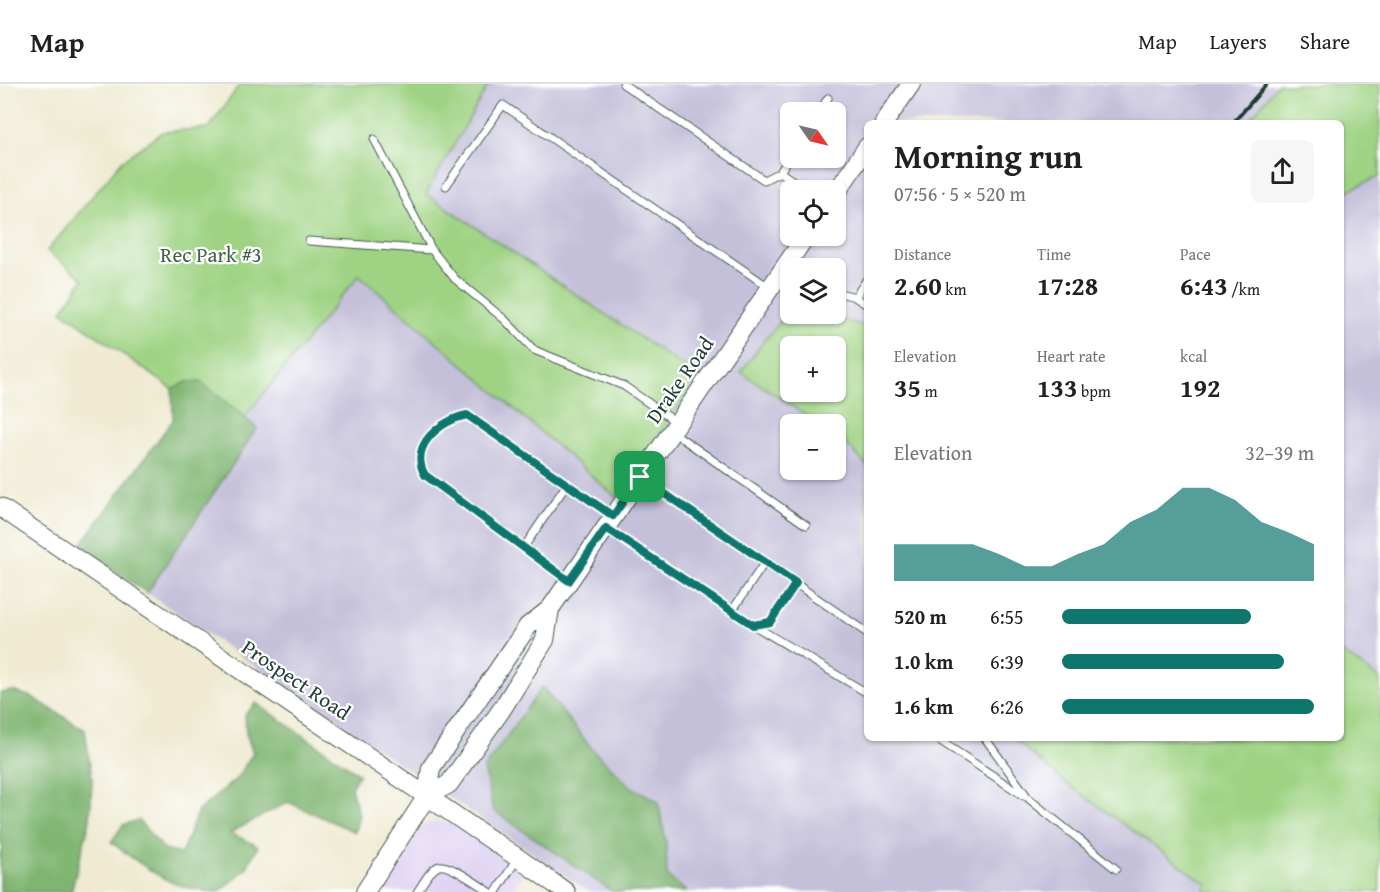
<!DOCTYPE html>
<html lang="en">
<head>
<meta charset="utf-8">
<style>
  body { margin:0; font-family:"Gentium Book Plus",serif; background:#f6f6f6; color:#202124; height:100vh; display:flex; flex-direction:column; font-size:22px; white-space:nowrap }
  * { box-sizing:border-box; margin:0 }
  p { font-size:20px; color:#757577 }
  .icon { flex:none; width:33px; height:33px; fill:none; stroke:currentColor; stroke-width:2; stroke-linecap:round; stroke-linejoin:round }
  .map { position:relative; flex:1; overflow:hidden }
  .sheet { position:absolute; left:864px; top:36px; width:480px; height:621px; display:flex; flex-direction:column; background:#fff; border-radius:9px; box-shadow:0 2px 4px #0004 }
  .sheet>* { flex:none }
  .needle { width:39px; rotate:124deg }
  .fabs { position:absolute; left:780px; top:18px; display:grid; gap:12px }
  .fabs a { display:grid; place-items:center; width:66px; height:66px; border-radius:9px; background:#fff; box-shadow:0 2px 4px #0004; font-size:30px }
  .pin { position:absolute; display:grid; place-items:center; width:51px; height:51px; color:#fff; margin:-26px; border-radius:12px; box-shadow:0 3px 9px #0006 }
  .round { display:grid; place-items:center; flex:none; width:63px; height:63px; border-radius:9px; background:#f6f6f6 }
  .overview { display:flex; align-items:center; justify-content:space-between; height:102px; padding:0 30px }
  h1 { font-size:33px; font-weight:600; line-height:45px }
  .stats { display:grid; grid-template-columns:repeat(3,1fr); gap:9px; height:102px; padding:6px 30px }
  .stats div { display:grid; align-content:center }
  .stats b { font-size:26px; font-weight:600 }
  .stats small { font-size:16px; font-weight:400 }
  .stats p { font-size:16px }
  .chart { height:168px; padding:12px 30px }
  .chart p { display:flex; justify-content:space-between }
  .chart svg { width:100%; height:108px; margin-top:6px; fill:#0f766e; opacity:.7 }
  ul { padding:0 30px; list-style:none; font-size:20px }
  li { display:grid; grid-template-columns:96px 72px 1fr; align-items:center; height:45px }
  li i { height:15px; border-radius:8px; background:#0f766e }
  header { display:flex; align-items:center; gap:36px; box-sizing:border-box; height:84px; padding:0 30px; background:#fff; border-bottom:2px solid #e0e0e0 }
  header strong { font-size:28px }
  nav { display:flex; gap:33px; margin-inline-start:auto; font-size:21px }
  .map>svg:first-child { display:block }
  .built { fill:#e1d4f3 }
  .industrial { fill:#c5c0da; fill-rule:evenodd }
  .green { fill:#9fd383; stroke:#5f885c; stroke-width:1.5; fill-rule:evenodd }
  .forest { fill:#7fb571; stroke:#4f7952; stroke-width:1.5 }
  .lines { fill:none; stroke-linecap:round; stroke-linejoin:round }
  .service-casing { stroke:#3e574c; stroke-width:9 }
  .tertiary-casing { stroke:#3e574c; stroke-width:20 }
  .service { stroke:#fff; stroke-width:7 }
  .tertiary { stroke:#fff; stroke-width:18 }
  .rail { stroke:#1f3d34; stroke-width:4 }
  .route-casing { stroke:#fff; stroke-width:12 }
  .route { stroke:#0f766e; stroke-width:8 }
  .labels { text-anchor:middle; stroke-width:4.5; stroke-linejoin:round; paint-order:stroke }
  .park-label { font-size:21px; fill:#3f6248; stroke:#fff }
  .street-label { font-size:21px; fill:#1f3d34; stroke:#fff }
</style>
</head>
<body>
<header>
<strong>Map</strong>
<nav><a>Map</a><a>Layers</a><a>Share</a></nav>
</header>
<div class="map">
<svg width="1380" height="808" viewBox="0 0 1380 808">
  <rect width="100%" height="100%" fill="#fff"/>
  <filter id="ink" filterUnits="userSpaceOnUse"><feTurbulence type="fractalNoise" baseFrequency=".0167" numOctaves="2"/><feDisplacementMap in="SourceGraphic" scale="12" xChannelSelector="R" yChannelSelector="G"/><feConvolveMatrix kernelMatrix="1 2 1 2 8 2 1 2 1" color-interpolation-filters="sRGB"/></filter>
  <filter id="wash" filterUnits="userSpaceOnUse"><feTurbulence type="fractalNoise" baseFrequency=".008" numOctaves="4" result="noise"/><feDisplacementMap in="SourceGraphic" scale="24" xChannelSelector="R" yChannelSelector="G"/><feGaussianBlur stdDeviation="1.35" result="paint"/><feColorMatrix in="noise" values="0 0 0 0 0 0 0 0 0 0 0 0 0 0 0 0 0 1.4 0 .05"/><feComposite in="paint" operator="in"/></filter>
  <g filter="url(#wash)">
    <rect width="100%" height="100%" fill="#efead1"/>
    <path class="built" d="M435,737H443L464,746L524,790L512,808H375L422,743Z"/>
    <path class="industrial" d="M421,0H1380V808H1218L1208,801L1203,808H589L79,463ZM790,28H836V74H790ZM867,39H1341V654H867ZM790,106H836V152H790ZM790,184H836V230H790ZM790,262H836V308H790ZM790,340H836V386H790Z"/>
    <path class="green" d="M240,0H489L426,110L699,293L616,413L359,191L245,333L201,299L188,316L62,227L83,195L47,167L122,77L162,48L209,44Z
      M1278,0H1380V92L1341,110V39H1247Z
      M790,227V230H825L867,243V382L845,358L836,352V340H819L741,288L767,253ZM790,262H836V308H790Z
      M1341,568L1380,595V808H1203L1208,801L1063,697L1013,654H1341Z"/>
    <path class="forest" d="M187,298H201L257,344L147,509L79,463L173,336L172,305Z
      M542,603L593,666L631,703L658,717L666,758L667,792L687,808H613L493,726L484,684Z
      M12,607L32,613L85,646L92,695L90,736L71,808H0V770L3,762L0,757V609Z
      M256,619L359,690L351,704L359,730L355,748L288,718L230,749L258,762L246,785L219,808C174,808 145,784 111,758L123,741L138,736L165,766L181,770L198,727L237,694L253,669L246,649L245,631Z"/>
  </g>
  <g filter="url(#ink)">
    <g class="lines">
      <g class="service-casing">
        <path id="service" d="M623,0L764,96L780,88L807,106
          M819,28L828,14
          M780,88L790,73
          M446,102L503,21L770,204
          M309,157L432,166L374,55
          M432,166L455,195L504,235L534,266L624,302L676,338
          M836,208L855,213L867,195
          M853,212L867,221
          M674,349L806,441
          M643,394L867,549
          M608,445L753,541L770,538L796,499
          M524,463L425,391C408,362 441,336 467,331L567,400
          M569,497L524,463L567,400L613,432
          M732,527L765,478
          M753,541L867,609
          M936,654L1024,712
          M985,654L1029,715L1116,785
          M417,808C423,800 429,786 439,782C449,779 480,802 490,808
          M496,808L517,775"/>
      </g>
      <g class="tertiary-casing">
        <path id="tertiary" d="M884,39L911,0
          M836,109L867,63
          M0,423L518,774L566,808
          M427,712L449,700L502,625L545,556L550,525
          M365,808L427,712L431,684L528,542L550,525L806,152"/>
      </g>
      <use href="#service" class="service"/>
      <use href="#tertiary" class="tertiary"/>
      <path class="rail" d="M1233,39L1267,0"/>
    </g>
  </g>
  <g class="lines" filter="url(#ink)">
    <g class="route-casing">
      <path id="route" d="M467,331L613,432L640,393L796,499L770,538L753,541L606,444L569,497L425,391C408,362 441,336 467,331Z"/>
    </g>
    <use href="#route" class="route"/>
  </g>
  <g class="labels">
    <g class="park-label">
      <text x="211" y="178">Rec Park #3</text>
    </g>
    <g class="street-label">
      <text transform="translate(680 296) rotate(-55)" y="7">Drake Road</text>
      <text transform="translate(296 596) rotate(34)" y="7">Prospect Road</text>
    </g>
  </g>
</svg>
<div class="fabs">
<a><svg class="needle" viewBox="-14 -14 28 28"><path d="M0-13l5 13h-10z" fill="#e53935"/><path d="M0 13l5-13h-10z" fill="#757577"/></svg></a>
<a><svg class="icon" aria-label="locate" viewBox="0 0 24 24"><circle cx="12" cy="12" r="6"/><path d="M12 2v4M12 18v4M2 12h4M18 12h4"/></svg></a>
<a><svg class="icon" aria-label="layers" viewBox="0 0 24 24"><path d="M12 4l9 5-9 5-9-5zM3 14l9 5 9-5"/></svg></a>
<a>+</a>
<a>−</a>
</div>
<div class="pin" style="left:640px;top:393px;background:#1e9e55"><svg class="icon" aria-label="arrive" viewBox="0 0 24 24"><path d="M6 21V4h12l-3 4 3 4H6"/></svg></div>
<section class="sheet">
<div class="overview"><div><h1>Morning run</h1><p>07:56 · 5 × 520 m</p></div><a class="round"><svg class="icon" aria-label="share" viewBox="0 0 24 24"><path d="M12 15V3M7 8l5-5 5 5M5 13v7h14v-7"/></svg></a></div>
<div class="stats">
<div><p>Distance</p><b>2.60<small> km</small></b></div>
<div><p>Time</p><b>17:28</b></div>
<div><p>Pace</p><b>6:43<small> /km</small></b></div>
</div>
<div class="stats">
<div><p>Elevation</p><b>35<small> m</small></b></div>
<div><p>Heart rate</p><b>133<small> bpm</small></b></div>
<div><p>kcal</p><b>192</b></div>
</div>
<div class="chart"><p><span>Elevation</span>32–39 m</p>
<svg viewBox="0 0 160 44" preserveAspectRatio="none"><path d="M0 44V29L10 29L20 29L30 29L40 33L50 38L60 38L70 33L80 29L90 20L100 15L110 6L120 6L130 11L140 20L150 24L160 29V44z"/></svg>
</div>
<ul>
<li><b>520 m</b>6:55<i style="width:75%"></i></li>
<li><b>1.0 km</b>6:39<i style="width:88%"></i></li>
<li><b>1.6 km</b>6:26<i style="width:100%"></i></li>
</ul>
</section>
</div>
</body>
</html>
